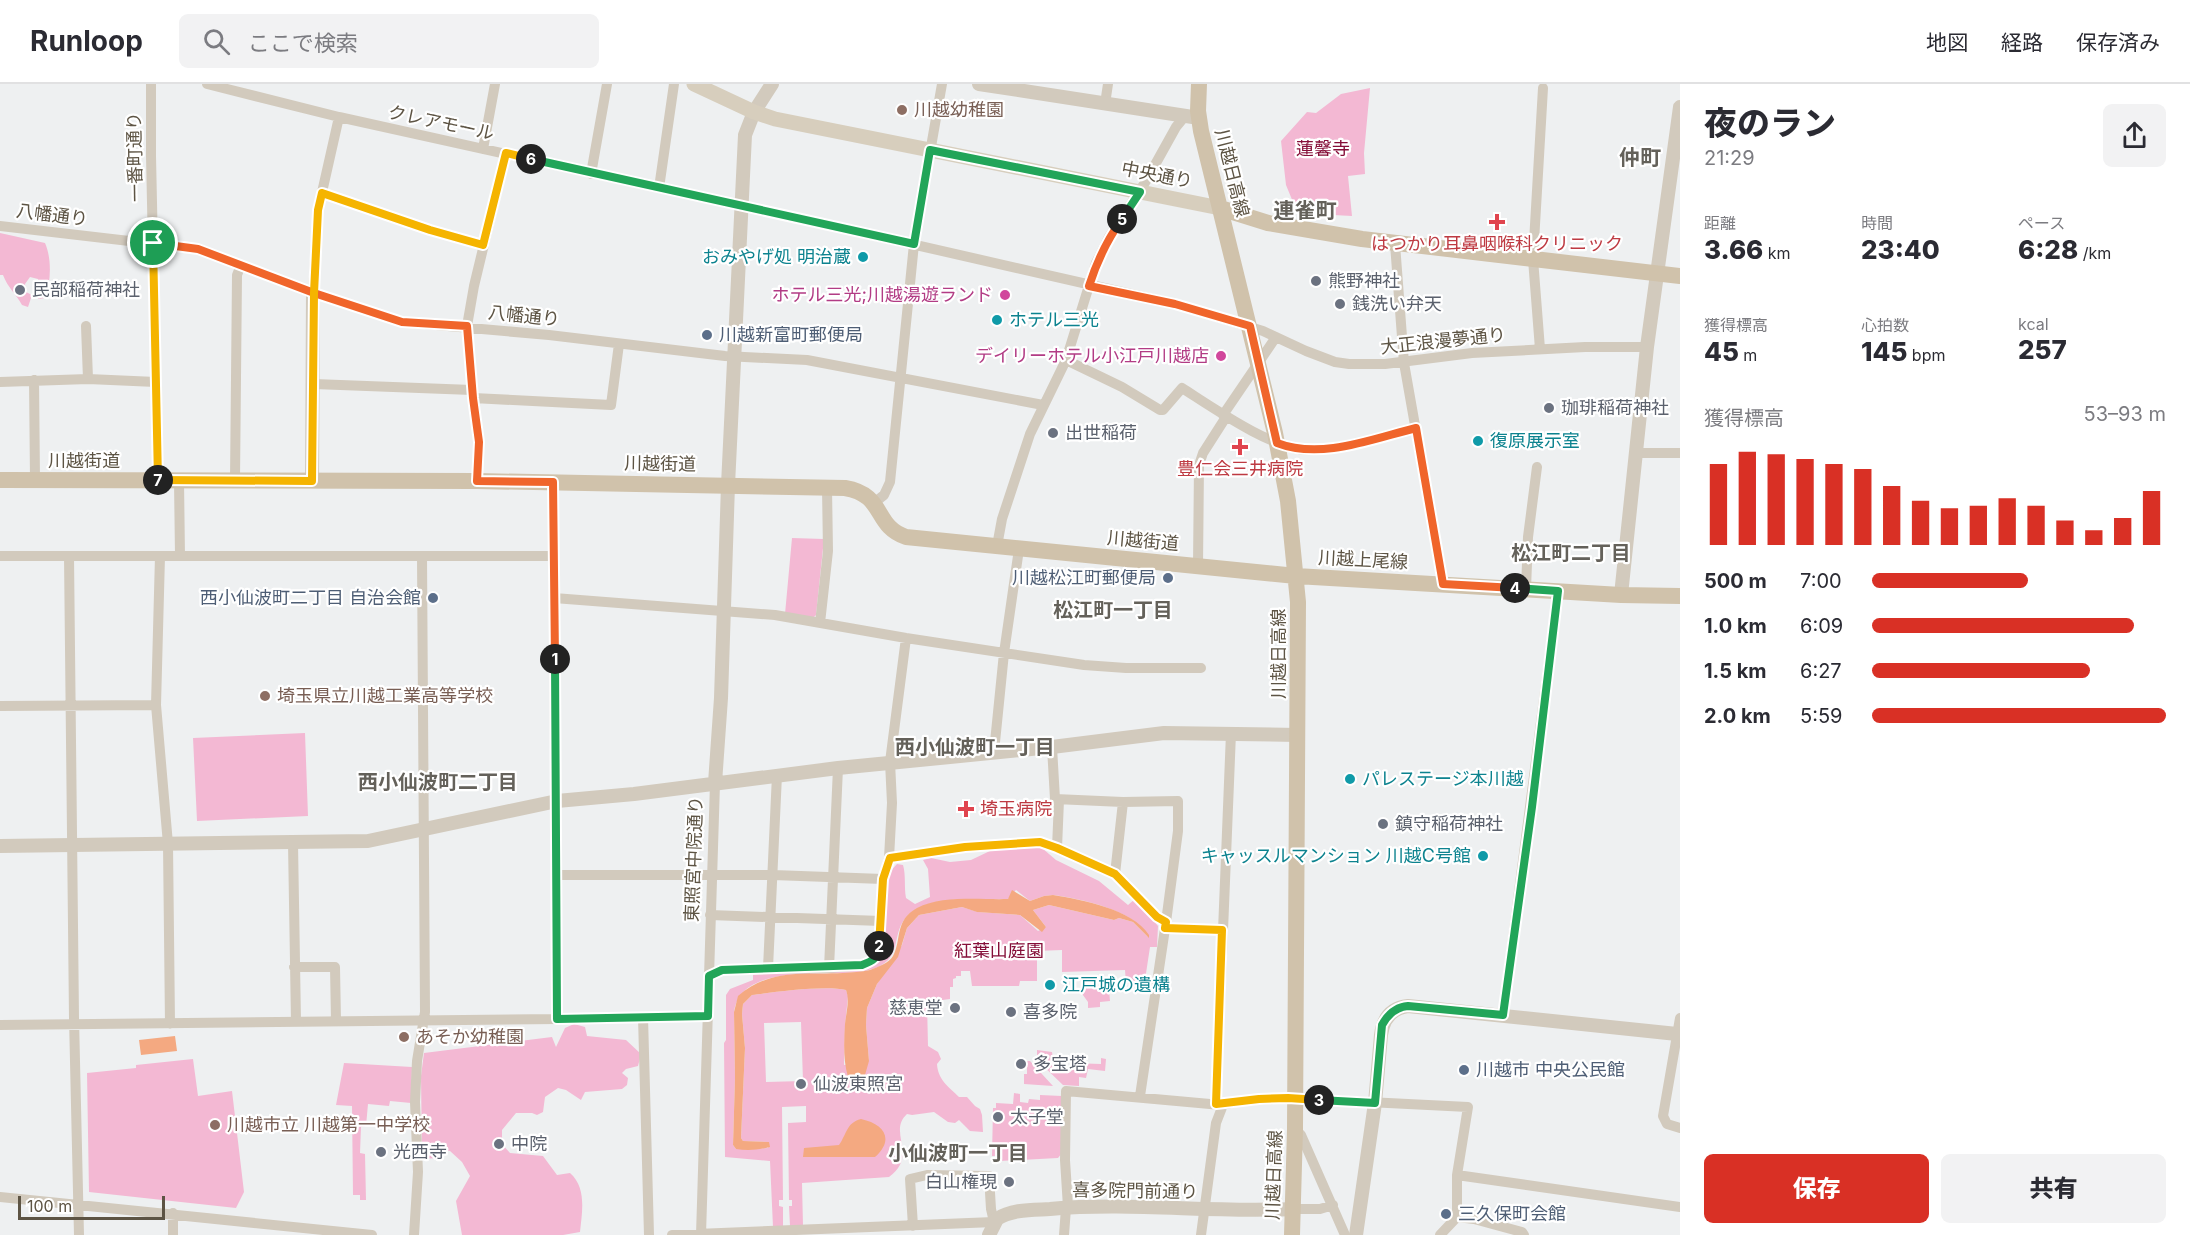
<!DOCTYPE html>
<html lang="ja">
<head>
<meta charset="utf-8">
<style>
  body { margin:0; font-family:Inter,"Noto Sans JP",sans-serif; background:#f2f2f3; color:#2b2b33; height:100vh; display:flex; flex-direction:column; font-size:22px; white-space:nowrap }
  * { box-sizing:border-box; margin:0 }
  p { font-size:20px; color:#7c7c81 }
  .icon { flex:none; width:33px; height:33px; fill:none; stroke:currentColor; stroke-width:2; stroke-linecap:round; stroke-linejoin:round }
  .map { position:relative; flex:1; overflow:hidden }
  .details { display:flex; flex-direction:column; background:#fff; width:510px }
  .details>* { flex:none }
  .scale { position:absolute; left:18px; bottom:15px; width:147px; box-sizing:border-box; padding-left:6px; border:3px solid #5d5444; border-top:0; font-size:16px; line-height:21px; white-space:nowrap; color:#5d5444; -webkit-text-stroke:4px #fff; paint-order:stroke }
  .pin { position:absolute; display:grid; place-items:center; width:51px; height:51px; color:#fff; margin:-26px; border:3px solid #fff; border-radius:50%; box-shadow:0 2px 6px #0007 }
  .km { position:absolute; width:30px; height:30px; margin:-15px; border-radius:50%; background:#222; color:#fff; font-size:16px; line-height:30px; text-align:center }
  .round { display:grid; place-items:center; flex:none; width:63px; height:63px; border-radius:9px; background:#f2f2f3 }
  .overview { display:flex; align-items:center; justify-content:space-between; height:102px; padding:0 24px }
  h1 { font-size:33px; font-weight:800; line-height:45px }
  .stats { display:grid; grid-template-columns:repeat(3,1fr); gap:9px; height:102px; padding:6px 24px }
  .stats div { display:grid; align-content:center }
  .stats b { font-size:26px; font-weight:800 }
  .stats small { font-size:16px; font-weight:400 }
  .stats p { font-size:16px }
  .chart { height:168px; padding:12px 24px }
  .chart p { display:flex; justify-content:space-between }
  .chart svg { width:100%; height:108px; margin-top:6px; stroke:#d93025; stroke-width:6 }
  .button { display:flex; gap:12px; margin-top:auto; padding:12px 24px }
  .button a { flex:1; height:69px; border-radius:9px; background:#d93025; color:#fff; font-size:24px; font-weight:800; line-height:69px; text-align:center }
  .button a+a { background:#f2f2f3; color:#2b2b33 }
  ul { padding:0 24px; list-style:none; font-size:20px }
  li { display:grid; grid-template-columns:96px 72px 1fr; align-items:center; height:45px }
  li i { height:15px; border-radius:8px; background:#d93025 }
  header { display:flex; align-items:center; gap:36px; box-sizing:border-box; height:84px; padding:0 30px; background:#fff; border-bottom:2px solid #e1e1e2 }
  header strong { font-size:28px }
  nav { display:flex; gap:33px; margin-inline-start:auto; font-size:21px }
  .search { width:420px; height:54px; background:#f2f2f3; display:flex; align-items:center; gap:15px; box-sizing:border-box; padding:0 21px; border-radius:9px; color:#7c7c81; font-size:22px }
  main { display:flex; flex:1; min-height:0 }
  .map>svg:first-child { display:block }
  .green { fill:#f3b8d3; fill-rule:evenodd }
  .water { fill:#f4a981 }
  .lines { fill:none; stroke-linecap:round; stroke-linejoin:round }
  .minor { stroke:#d2cabd; stroke-width:10 }
  .tertiary { stroke:#d2cabd; stroke-width:14 }
  .secondary { stroke:#d7cebd; stroke-width:15 }
  .primary { stroke:#d0c2ab; stroke-width:16 }
  .split-1-casing { stroke:#fff; stroke-width:12 }
  .split-2-casing { stroke:#fff; stroke-width:12 }
  .split-3-casing { stroke:#fff; stroke-width:12 }
  .split-4-casing { stroke:#fff; stroke-width:12 }
  .split-5-casing { stroke:#fff; stroke-width:12 }
  .split-6-casing { stroke:#fff; stroke-width:12 }
  .split-7-casing { stroke:#fff; stroke-width:12 }
  .split-8-casing { stroke:#fff; stroke-width:12 }
  .split-1 { stroke:#f0652b; stroke-width:8 }
  .split-2 { stroke:#22a559; stroke-width:8 }
  .split-3 { stroke:#f5b400; stroke-width:8 }
  .split-4 { stroke:#22a559; stroke-width:8 }
  .split-5 { stroke:#f0652b; stroke-width:8 }
  .split-6 { stroke:#22a559; stroke-width:8 }
  .split-7 { stroke:#f5b400; stroke-width:8 }
  .split-8 { stroke:#f5b400; stroke-width:8 }
  .education-dot { fill:#8d6e63; stroke:#fff; stroke-width:2 }
  .health-dot { fill:#e0444e; stroke:#fff; stroke-width:2 }
  .culture-dot { fill:#0f9aa8; stroke:#fff; stroke-width:2 }
  .worship-dot { fill:#6b7280; stroke:#fff; stroke-width:2 }
  .hotel-dot { fill:#d1479c; stroke:#fff; stroke-width:2 }
  .service-dot { fill:#5c6f8a; stroke:#fff; stroke-width:2 }
  .labels { text-anchor:middle; stroke-width:4.5; stroke-linejoin:round; paint-order:stroke }
  .education-label { font-size:18px; fill:#785e54; stroke:#fff; text-anchor:start }
  .street-label { font-size:18px; fill:#5d5444; stroke:#fff }
  .park-label { font-size:18px; fill:#850f39; stroke:#fff }
  .health-label { font-size:18px; fill:#be3a42; stroke:#fff }
  .culture-label { font-size:18px; fill:#0d838f; stroke:#fff; text-anchor:start }
  .worship-label { font-size:18px; fill:#5b616d; stroke:#fff; text-anchor:start }
  .hotel-label { font-size:18px; fill:#b23c85; stroke:#fff; text-anchor:end }
  .service-label { font-size:18px; fill:#4e5e75; stroke:#fff; text-anchor:start }
  .neighbourhood-label { font-size:20px; font-weight:bold; fill:#64615a; stroke:#fff }
  .quarter-label { font-size:21px; font-weight:bold; fill:#64615a; stroke:#fff }
</style>
</head>
<body>
<header>
<strong>Runloop</strong>
<div class="search"><svg class="icon" aria-label="search" viewBox="0 0 24 24"><circle cx="10" cy="10" r="6"/><path d="M15 15l6 6"/></svg>ここで検索</div>
<nav><a>地図</a><a>経路</a><a>保存済み</a></nav>
</header>
<main>
<div class="map">
<svg width="1680" height="1151" viewBox="0 0 1680 1151">
  <rect width="100%" height="100%" fill="#eef0f1"/>
  <path class="green" d="M1370,4L1364,69L1365,90L1348,92L1352,132L1315,130L1314,126L1293,118L1286,101L1281,57L1307,28L1316,29L1341,10Z
    M0,149L45,159C52,175 51,198 45,214L38,215V195L30,193L25,200L26,208L32,211L28,223L22,221C16,210 8,204 3,191H0Z
    M792,454L824,455L816,531L813,534L785,530Z
    M305,649L308,732L197,737L193,654Z
    M1027,761L1042,764L1056,776L1099,797L1128,821L1135,815L1158,842L1157,863H1150L1145,896L1139,902L1126,899L1125,886L1062,888V866L1037,867V897H1020L1019,902H972L970,887H961V892H956V894L953,895V903H950V915L927,918L928,962L938,968L941,975L937,980C938,996 948,1002 959,1013H967L975,1022L980,1025L982,1031L983,1048L970,1047L959,1036L955,1039L948,1038L934,1028L912,1031L907,1030C887,1048 919,1071 889,1093L802,1099L803,1142H790L789,1122H792V1116H789L788,1039L806,1038V1022L782,1023L783,1116H779V1122L783,1123V1143H773L770,1077L725,1073L724,959L726,956V911L730,905L753,896V889L874,881L887,791L897,780L903,781C906,791 904,803 906,814L915,820L930,813L928,785L923,776L931,774L950,778L971,776L992,766ZM1016,806L1030,817L1044,812L1053,811C1081,815 1136,826 1148,853L1133,838L1119,834L1114,836L1049,821L1033,826L1046,843L1038,847L1020,831L978,828L962,823L919,831L907,844L902,861L877,900L867,924L866,941L869,977L844,981L845,942L848,912L846,906C825,901 775,908 752,911L743,920L742,930L745,964L741,1054L743,1057L769,1058L768,1064L736,1065L733,1061L735,994L734,928C741,877 829,894 865,887C910,878 885,847 913,827C938,811 980,816 1008,815ZM801,938L803,997L766,998L764,939Z
    M1082,897H1097V907L1109,906L1110,917L1100,918V923L1088,924V918L1080,907Z
    M574,940L585,943L587,952L626,956L641,970L638,982L626,985L622,989L628,994L627,1001L622,1005L585,1008L581,1016L566,1006L558,1004L545,1013L543,1028L537,1031L532,1029H516L502,1046V1060L510,1069L543,1072L557,1091L570,1089C587,1104 582,1128 580,1148L563,1151H462L456,1117L470,1092L462,1078L450,1067H437V1074L422,1075L421,992L424,969L552,953L556,963L565,944Z
    M1037,966L1052,968L1053,974L1065,975V988H1071L1072,979L1101,980V974L1106,975L1105,987L1088,985L1086,994L1079,993V1002L1063,1001L1037,976Z
    M193,975L198,1012L232,1007L244,1108L236,1124L89,1108L87,989L136,984V981Z
    M1027,977H1030L1053,1002L1024,1000V990H1027Z
    M344,979L412,983L411,1019L390,1017L389,1022L368,1020L366,1042L361,1043L360,1069L365,1070L366,1116H360V1111H353L352,1022L336,1021Z
    M1014,1009L1020,1010V1018L1028,1019L1029,1015L1040,1016V1011L1062,1012V1069L1058,1074L1000,1077V1072H992L993,1024H996V1019L1013,1020Z"/>
  <path class="water" d="M1012,806L1030,817L1044,812L1053,811C1083,816 1132,825 1149,851V854L1133,838L1119,834L1114,836L1049,821L1033,826L1046,843L1042,848L1020,831L977,828L962,823L919,831L907,844L898,873L877,900L867,924L866,941L869,977L865,991L858,996L848,993C843,976 844,957 845,940C846,929 850,917 846,906C826,901 774,908 752,911L743,920L742,930L745,964L741,1054L743,1057L769,1058L770,1063C758,1066 748,1067 736,1065L733,1061L735,994L734,928L738,912C771,884 803,891 843,889C852,888 861,888 870,886C878,883 889,879 893,872C902,855 894,837 917,824C942,811 981,816 1008,815Z
    M175,952L177,967L141,971L139,956Z
    M861,1035C884,1040 895,1055 875,1073H803L804,1064L839,1061C847,1050 846,1039 861,1035Z"/>
  <g class="lines">
    <path class="minor" d="M151,0V72L158,397
      M207,0L339,33L841,144L1175,220L1263,247L1306,267L1335,278L1349,280H1385L1472,269L1585,263H1647
      M1105,20L1108,0
      M483,65L495,0
      M591,90L607,0
      M659,104L674,0
      M322,109L430,146L483,161
      M0,142L198,165L313,209L402,238L549,251L725,272L807,276L1043,321
      M1395,160L1404,279L1443,500
      M313,209L318,126L339,33
      M86,242L88,295
      M1540,265L1533,175L1543,4
      M1066,276L1122,303L1160,326H1163L1182,304C1212,323 1273,366 1308,366C1344,366 1381,353 1416,344
      M34,296L35,396
      M0,298L88,295L156,298
      M314,300L472,306
      M473,314L611,321L619,260
      M1223,331L1276,253
      M1636,369H1680
      M235,396L237,191L241,181
      M179,397L180,472
      M477,397L479,358L473,314L467,242L474,202L506,69
      M553,398L557,935
      M874,419L884,411L890,398L914,160L942,0
      M997,462L1002,435L1030,350L1066,276L1096,179L1109,153L1146,97L1176,43L1185,32
      M0,472H554
      M69,472L74,934L79,1151
      M160,472L156,621L168,760L170,940
      M1198,482L1199,381L1203,369L1226,333
      M1526,505L1528,453L1537,383
      M554,514L775,531L906,554L1084,581L1126,584H1201
      M820,539L828,467L827,404
      M0,622L156,621
      M1052,663L1055,715L1123,718L1178,717V747L1166,838
      M994,668L1004,569L1019,465
      M293,759L296,938
      M1057,764L1059,716
      M889,774L965,763L1040,758L1057,764L1115,790L1157,833L1166,838L1140,1012
      M1115,790L1123,718
      M556,791H773L883,795
      M710,831L881,837
      M1165,844L1222,846
      M294,883H335L336,937
      M768,884L777,691
      M829,884L838,684
      M709,892L722,886L829,884L862,881L872,877L878,871L883,795L889,774L892,719L890,678L906,554
      M1503,931L1558,507
      M643,933L649,1151
      M1680,934L1663,1032L1667,1040L1680,1044
      M0,941L557,935L708,932
      M1216,1020L1231,649
      M1296,1046L1301,1051L1345,1151
      M1457,1091L1680,1123
      M0,1113L372,1151
      M1068,1123L1065,1076L1066,1007L1221,1021
      M1292,1125H1320L1333,1121
      M173,1129V1151
      M1457,1133L1474,1135L1522,1148L1524,1151
      M414,1151L418,1088L415,1018L417,977L425,928L422,472
      M672,1151L994,1138L991,1125L989,1092L927,1091L910,1095L913,1142
      M701,1151L715,699
      M1064,1151L1066,1124
      M1201,1151L1216,1039L1223,1021L1240,1017L1288,1014L1468,1023L1457,1091V1133L1440,1151"/>
    <path class="tertiary" d="M979,0L1199,34
      M312,397L313,209
      M1621,511L1647,263L1680,23
      M715,699L721,614L728,401L745,51L754,28L772,0
      M0,762L368,757L557,717L634,710L838,684L1052,663L1164,649L1298,651
      M989,1151L997,1135C1012,1125 1033,1126 1050,1125C1132,1118 1211,1129 1292,1125
      M1356,1151L1375,1019L1381,951C1383,935 1391,924 1408,922L1677,950"/>
    <path class="secondary" d="M694,0L754,28L775,35L1220,124"/>
    <path class="primary" d="M1199,0L1198,27L1201,47L1275,349L1288,417L1298,518L1295,1045L1292,1151
      M1220,124L1268,139L1362,155L1680,192
      M0,396L477,397L845,404C886,411 873,442 906,453L1296,492L1621,511L1680,512"/>
  </g>
  <g class="lines">
    <g class="split-1-casing">
      <path id="split-1" d="M153,159L198,165L314,209L402,238L467,242L473,314L479,358L477,397L553,398L555,575"/>
    </g>
    <g class="split-2-casing">
      <path id="split-2" d="M555,575L557,935L708,932L709,892L722,886L862,881C873,877 878,874 879,862"/>
    </g>
    <g class="split-3-casing">
      <path id="split-3" d="M879,862L883,795L890,774L965,763L1040,758L1057,764L1115,790L1157,833L1166,838L1165,844L1222,846L1216,1020L1259,1015L1288,1014L1319,1016"/>
    </g>
    <g class="split-4-casing">
      <path id="split-4" d="M1319,1016L1375,1019L1382,941C1388,930 1396,923 1408,922L1503,931L1532,723L1558,507L1515,504"/>
    </g>
    <g class="split-5-casing">
      <path id="split-5" d="M1122,135C1107,156 1097,177 1089,202L1175,220L1250,242L1277,359C1321,376 1372,355 1416,344L1443,500L1515,504"/>
    </g>
    <g class="split-6-casing">
      <path id="split-6" d="M531,75L914,160L930,66L1140,108L1122,135"/>
    </g>
    <g class="split-7-casing">
      <path id="split-7" d="M158,396L312,397L314,209L318,126L322,109L430,146L483,161L506,69L531,75"/>
    </g>
    <g class="split-8-casing">
      <path id="split-8" d="M153,159L158,396"/>
    </g>
    <use href="#split-1" class="split-1"/>
    <use href="#split-2" class="split-2"/>
    <use href="#split-3" class="split-3"/>
    <use href="#split-4" class="split-4"/>
    <use href="#split-5" class="split-5"/>
    <use href="#split-6" class="split-6"/>
    <use href="#split-7" class="split-7"/>
    <use href="#split-8" class="split-8"/>
  </g>
  <g class="education-dot">
    <circle cx="902" cy="26" r="6"/>
    <circle cx="265" cy="612" r="6"/>
    <circle cx="404" cy="953" r="6"/>
    <circle cx="215" cy="1041" r="6"/>
  </g>
  <g class="health-dot">
    <path d="M1494 129h6v6h6v6h-6v6h-6v-6h-6v-6h6z"/>
    <path d="M1237 354h6v6h6v6h-6v6h-6v-6h-6v-6h6z"/>
    <path d="M963 716h6v6h6v6h-6v6h-6v-6h-6v-6h6z"/>
  </g>
  <g class="culture-dot">
    <circle cx="863" cy="173" r="6"/>
    <circle cx="997" cy="236" r="6"/>
    <circle cx="1478" cy="357" r="6"/>
    <circle cx="1350" cy="695" r="6"/>
    <circle cx="1483" cy="772" r="6"/>
    <circle cx="1050" cy="901" r="6"/>
  </g>
  <g class="worship-dot">
    <circle cx="1316" cy="197" r="6"/>
    <circle cx="20" cy="206" r="6"/>
    <circle cx="1340" cy="220" r="6"/>
    <circle cx="1549" cy="324" r="6"/>
    <circle cx="1053" cy="349" r="6"/>
    <circle cx="1383" cy="740" r="6"/>
    <circle cx="955" cy="924" r="6"/>
    <circle cx="1011" cy="928" r="6"/>
    <circle cx="1021" cy="980" r="6"/>
    <circle cx="801" cy="1000" r="6"/>
    <circle cx="998" cy="1033" r="6"/>
    <circle cx="499" cy="1060" r="6"/>
    <circle cx="381" cy="1068" r="6"/>
    <circle cx="1009" cy="1098" r="6"/>
  </g>
  <g class="hotel-dot">
    <circle cx="1005" cy="211" r="6"/>
    <circle cx="1221" cy="272" r="6"/>
  </g>
  <g class="service-dot">
    <circle cx="707" cy="251" r="6"/>
    <circle cx="1168" cy="494" r="6"/>
    <circle cx="433" cy="514" r="6"/>
    <circle cx="1464" cy="986" r="6"/>
    <circle cx="1446" cy="1130" r="6"/>
  </g>
  <g class="labels">
    <g class="education-label">
      <text x="914" y="32">川越幼稚園</text>
      <text x="277" y="618">埼玉県立川越工業高等学校</text>
      <text x="416" y="959">あそか幼稚園</text>
      <text x="227" y="1047">川越市立 川越第一中学校</text>
    </g>
    <g class="street-label">
      <text transform="translate(441 39) rotate(12)" y="6">クレアモール</text>
      <text transform="translate(135 73) rotate(-91)" y="6">一番町通り</text>
      <text transform="translate(1232 89) rotate(76)" y="6">川越日高線</text>
      <text transform="translate(1157 91) rotate(11)" y="6">中央通り</text>
      <text transform="translate(52 131) rotate(7)" y="6">八幡通り</text>
      <text transform="translate(524 232) rotate(6)" y="6">八幡通り</text>
      <text transform="translate(1443 257) rotate(-6)" y="6">大正浪漫夢通り</text>
      <text x="84" y="383">川越街道</text>
      <text transform="translate(660 380) rotate(1)" y="6">川越街道</text>
      <text transform="translate(1143 457) rotate(5)" y="6">川越街道</text>
      <text transform="translate(1363 476) rotate(3)" y="6">川越上尾線</text>
      <text transform="translate(1279 570) rotate(-90)" y="6">川越日高線</text>
      <text transform="translate(694 775) rotate(-88)" y="6">東照宮中院通り</text>
      <text transform="translate(1274 1091) rotate(-88)" y="6">川越日高線</text>
      <text transform="translate(1135 1107) rotate(1)" y="6">喜多院門前通り</text>
    </g>
    <g class="park-label">
      <text x="1323" y="71">蓮馨寺</text>
      <text x="999" y="873">紅葉山庭園</text>
    </g>
    <g class="health-label">
      <text x="1497" y="166">はつかり耳鼻咽喉科クリニック</text>
      <text x="1240" y="391">豊仁会三井病院</text>
      <text x="980" y="731" text-anchor="start">埼玉病院</text>
    </g>
    <g class="culture-label">
      <text x="851" y="179" text-anchor="end">おみやげ処 明治蔵</text>
      <text x="1009" y="242">ホテル三光</text>
      <text x="1490" y="363">復原展示室</text>
      <text x="1362" y="701">パレステージ本川越</text>
      <text x="1471" y="778" text-anchor="end">キャッスルマンション 川越C号館</text>
      <text x="1062" y="907">江戸城の遺構</text>
    </g>
    <g class="worship-label">
      <text x="1328" y="203">熊野神社</text>
      <text x="32" y="212">民部稲荷神社</text>
      <text x="1352" y="226">銭洗い弁天</text>
      <text x="1561" y="330">珈琲稲荷神社</text>
      <text x="1065" y="355">出世稲荷</text>
      <text x="1395" y="746">鎮守稲荷神社</text>
      <text x="943" y="930" text-anchor="end">慈恵堂</text>
      <text x="1023" y="934">喜多院</text>
      <text x="1033" y="986">多宝塔</text>
      <text x="813" y="1006">仙波東照宮</text>
      <text x="1010" y="1039">太子堂</text>
      <text x="511" y="1066">中院</text>
      <text x="393" y="1074">光西寺</text>
      <text x="997" y="1104" text-anchor="end">白山権現</text>
    </g>
    <g class="hotel-label">
      <text x="993" y="217">ホテル三光;川越湯遊ランド</text>
      <text x="1209" y="278">デイリーホテル小江戸川越店</text>
    </g>
    <g class="service-label">
      <text x="719" y="257">川越新富町郵便局</text>
      <text x="1156" y="500" text-anchor="end">川越松江町郵便局</text>
      <text x="421" y="520" text-anchor="end">西小仙波町二丁目 自治会館</text>
      <text x="1476" y="992">川越市 中央公民館</text>
      <text x="1458" y="1136">三久保町会館</text>
    </g>
    <g class="neighbourhood-label">
      <text x="1571" y="476">松江町二丁目</text>
      <text x="1113" y="533">松江町一丁目</text>
      <text x="975" y="670">西小仙波町一丁目</text>
      <text x="438" y="705">西小仙波町二丁目</text>
      <text x="958" y="1076">小仙波町一丁目</text>
    </g>
    <g class="quarter-label">
      <text x="1640" y="81">仲町</text>
      <text x="1305" y="134">連雀町</text>
    </g>
  </g>
</svg>
<div class="scale">100 m</div>
<div class="pin" style="left:153px;top:159px;background:#1e9e55"><svg class="icon" aria-label="arrive" viewBox="0 0 24 24"><path d="M6 21V4h12l-3 4 3 4H6"/></svg></div>
<b class="km" style="left:555px;top:575px">1</b>
<b class="km" style="left:879px;top:862px">2</b>
<b class="km" style="left:1319px;top:1016px">3</b>
<b class="km" style="left:1515px;top:504px">4</b>
<b class="km" style="left:1122px;top:135px">5</b>
<b class="km" style="left:531px;top:75px">6</b>
<b class="km" style="left:158px;top:396px">7</b>
</div>
<section class="details">
<div class="overview"><div><h1>夜のラン</h1><p>21:29</p></div><a class="round"><svg class="icon" aria-label="share" viewBox="0 0 24 24"><path d="M12 15V3M7 8l5-5 5 5M5 13v7h14v-7"/></svg></a></div>
<div class="stats">
<div><p>距離</p><b>3.66<small> km</small></b></div>
<div><p>時間</p><b>23:40</b></div>
<div><p>ペース</p><b>6:28<small> /km</small></b></div>
</div>
<div class="stats">
<div><p>獲得標高</p><b>45<small> m</small></b></div>
<div><p>心拍数</p><b>145<small> bpm</small></b></div>
<div><p>kcal</p><b>257</b></div>
</div>
<div class="chart"><p><span>獲得標高</span>53–93 m</p>
<svg viewBox="0 0 160 44" preserveAspectRatio="none"><path d="M5 44V11M15 44V6M25 44V7M35 44V9M45 44V11M55 44V13M65 44V20M75 44V26M85 44V29M95 44V28M105 44V25M115 44V28M125 44V34M135 44V38M145 44V33M155 44V22"/></svg>
</div>
<ul>
<li><b>500 m</b>7:00<i style="width:53%"></i></li>
<li><b>1.0 km</b>6:09<i style="width:89%"></i></li>
<li><b>1.5 km</b>6:27<i style="width:74%"></i></li>
<li><b>2.0 km</b>5:59<i style="width:100%"></i></li>
</ul>
<div class="button"><a>保存</a><a>共有</a></div>
</section>
</main>
</body>
</html>
